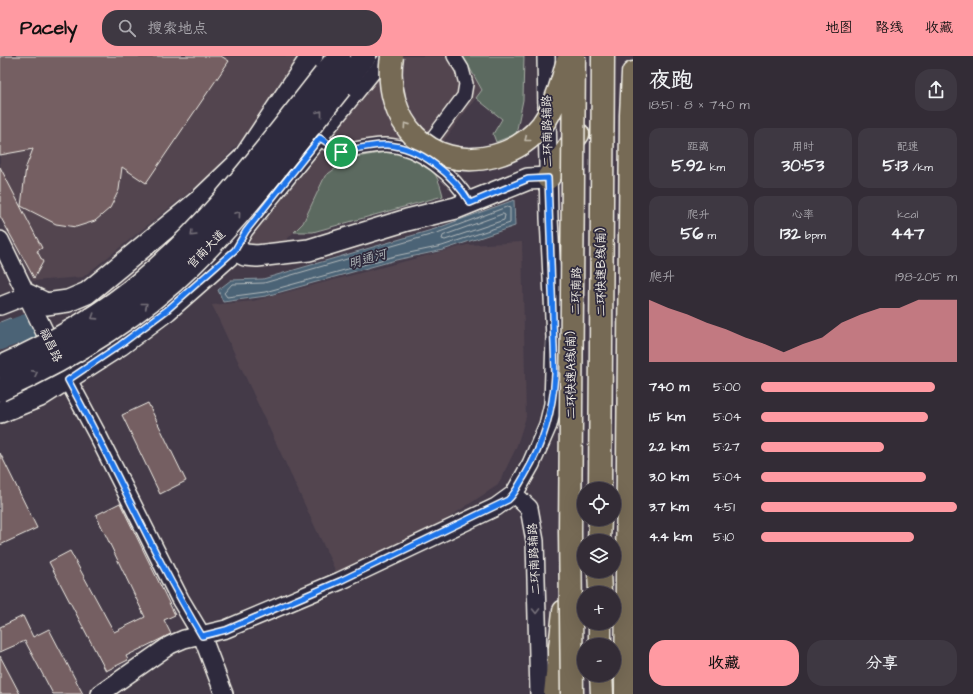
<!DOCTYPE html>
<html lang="zh">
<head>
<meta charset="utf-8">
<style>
  body { margin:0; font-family:"Architects Daughter","LXGW WenKai TC",sans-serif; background:#3e3842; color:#f1f3f6; height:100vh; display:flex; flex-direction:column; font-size:15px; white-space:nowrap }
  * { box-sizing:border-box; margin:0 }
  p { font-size:13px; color:#a9a7ad }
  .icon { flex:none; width:22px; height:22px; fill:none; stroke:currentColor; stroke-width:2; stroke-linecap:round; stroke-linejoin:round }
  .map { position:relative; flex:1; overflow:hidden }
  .sheet { display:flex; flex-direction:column; background:#332c36; width:340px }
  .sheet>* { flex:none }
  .controls { position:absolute; left:577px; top:426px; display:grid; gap:8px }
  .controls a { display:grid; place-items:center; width:44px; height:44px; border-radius:50%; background:#332c36; box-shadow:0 4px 16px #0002,0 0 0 1px #4e4851; font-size:20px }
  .pin { position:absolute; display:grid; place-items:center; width:34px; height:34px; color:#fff; margin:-17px; border:2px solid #fff; border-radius:50%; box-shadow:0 1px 4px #0007 }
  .round { display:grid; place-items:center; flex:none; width:42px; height:42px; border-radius:16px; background:#3e3842 }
  .head { display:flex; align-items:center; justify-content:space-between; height:68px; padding:0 16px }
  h1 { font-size:22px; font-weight:700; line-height:30px }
  .metrics { display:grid; grid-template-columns:repeat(3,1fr); gap:6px; height:68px; padding:4px 16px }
  .metrics div { display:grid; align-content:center; border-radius:10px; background:#3e3842; text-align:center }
  .metrics b { font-size:17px; font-weight:700 }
  .metrics small { font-size:11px; font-weight:400 }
  .metrics p { font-size:11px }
  .chart { height:112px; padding:8px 16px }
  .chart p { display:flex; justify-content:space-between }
  .chart svg { width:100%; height:72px; margin-top:4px; fill:#ff9aa2; opacity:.7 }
  .action { display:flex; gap:8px; margin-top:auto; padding:8px 16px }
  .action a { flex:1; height:46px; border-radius:16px; background:#ff9aa2; color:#111; font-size:16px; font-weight:700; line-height:46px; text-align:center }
  .action a+a { background:#3e3842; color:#f1f3f6 }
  ul { padding:0 16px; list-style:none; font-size:13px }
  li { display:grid; grid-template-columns:64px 48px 1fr; align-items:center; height:30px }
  li i { height:10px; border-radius:5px; background:#ff9aa2 }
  header { display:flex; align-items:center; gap:24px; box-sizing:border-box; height:56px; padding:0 20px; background:#ff9aa2; color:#111 }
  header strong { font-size:19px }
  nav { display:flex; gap:22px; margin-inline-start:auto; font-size:14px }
  .search { width:280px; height:36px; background:#3e3842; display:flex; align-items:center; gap:10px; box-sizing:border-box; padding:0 14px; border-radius:16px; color:#a9a7ad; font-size:15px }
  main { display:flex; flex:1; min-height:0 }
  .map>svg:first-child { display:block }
  .built { fill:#524550 }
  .green { fill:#5b6a61; stroke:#a8aea4 }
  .water { fill:#4c6376; stroke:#8f9ca4 }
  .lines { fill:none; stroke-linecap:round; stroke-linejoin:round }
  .shore { stroke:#b1b8ba; stroke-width:1 }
  .river { stroke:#4c6376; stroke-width:26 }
  .building { fill:#745e62; stroke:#f4f1e8 }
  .pedestrian-casing { stroke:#f4f1e8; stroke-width:16 }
  .minor-casing { stroke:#f4f1e8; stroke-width:20 }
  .tertiary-casing { stroke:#f4f1e8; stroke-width:24 }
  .secondary-casing { stroke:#f4f1e8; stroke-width:25 }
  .primary-casing { stroke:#f4f1e8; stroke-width:25 }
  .trunk-casing { stroke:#f4f1e8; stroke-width:25 }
  .pedestrian { stroke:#2f2a3d; stroke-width:13 }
  .minor { stroke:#2f2a3d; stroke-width:17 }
  .tertiary { stroke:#2f2a3d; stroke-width:21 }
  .secondary { stroke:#2f2a3d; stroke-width:22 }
  .primary { stroke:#766a54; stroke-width:22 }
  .trunk { stroke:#766a54; stroke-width:22 }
  .secondary-bridge-casing { stroke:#f4f1e8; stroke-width:25; stroke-linecap:butt }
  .trunk-bridge-casing { stroke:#f4f1e8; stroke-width:25; stroke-linecap:butt }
  .secondary-bridge { stroke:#2f2a3d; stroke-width:22 }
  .trunk-bridge { stroke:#766a54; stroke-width:22 }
  .oneway { stroke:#747079 }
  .oneway2 { stroke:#c2bbad }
  .route-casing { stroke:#fff; stroke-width:8 }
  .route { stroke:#1a73e8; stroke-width:5 }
  .labels { text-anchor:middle; stroke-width:3.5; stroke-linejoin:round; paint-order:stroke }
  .street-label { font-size:12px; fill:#f4f1e8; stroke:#2f2a3d }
  .water-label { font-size:13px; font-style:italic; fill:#b1b8ba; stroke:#2f2a3d }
</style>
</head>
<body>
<header>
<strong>Pacely</strong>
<div class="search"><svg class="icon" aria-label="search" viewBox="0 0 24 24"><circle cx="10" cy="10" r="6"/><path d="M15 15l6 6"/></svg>搜索地点</div>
<nav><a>地图</a><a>路线</a><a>收藏</a></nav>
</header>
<main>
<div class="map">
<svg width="633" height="638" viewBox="0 0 633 638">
  <rect width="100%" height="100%" fill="#443a48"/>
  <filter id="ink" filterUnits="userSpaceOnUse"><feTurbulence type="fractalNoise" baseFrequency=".025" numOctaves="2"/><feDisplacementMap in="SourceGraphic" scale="8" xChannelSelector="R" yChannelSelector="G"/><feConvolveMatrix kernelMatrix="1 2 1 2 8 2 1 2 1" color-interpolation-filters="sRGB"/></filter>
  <g filter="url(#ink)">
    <path class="built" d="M0,0H299L287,25L259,65L208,121L83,221L33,225L0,163Z
      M330,0H463L482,34L427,107L325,120L303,167L282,188H251L216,147Z
      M522,186L526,361L516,392L498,429L436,470L336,516L212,249L253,245L467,189Z"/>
    <path class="green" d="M463,0H524L523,44L516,78L496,86L493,78L502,63L476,42L482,34Z
      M392,95C422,106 435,105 443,140L313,176H294L303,167L325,120L350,102Z"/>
    <path class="water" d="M514,144L515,170L443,194L396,204L266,240L223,246L218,234L231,224L263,223L435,173Z
      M10,262L21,273L20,286L0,294V266Z"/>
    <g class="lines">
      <path class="shore" d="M507,151L510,152V167L442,190L395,200L265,236L227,241L224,237L232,228L264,227L437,177Z
        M503,158L505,159L504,164L445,184L442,183L443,180Z
        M0,269L10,267C15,272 19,277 16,283L0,290"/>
      <path class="river" d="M0,281L27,271"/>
    </g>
    <path class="building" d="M0,0H221L229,5L146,127L122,111L119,134L110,152L95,165L76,171L56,168L21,150L26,111L33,93L0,99Z
      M0,111L42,192L37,195L43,206L34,222L0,160Z
      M148,347L186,425L160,438L122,359Z
      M0,397L37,472L0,489Z
      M120,447L175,559L164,564L171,578L126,600L128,604L106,615L49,506L70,495L114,576L145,561L96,459Z
      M23,560L33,581L49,573L83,638H53L25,585L0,596V571Z
      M0,600L20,638H0Z"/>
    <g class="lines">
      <g class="pedestrian-casing">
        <path id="pedestrian" d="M320,83L341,96C356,93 372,88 387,89C420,91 454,119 470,147
          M423,95L464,40L466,28L462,13L454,0
          M235,194L246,175L387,0"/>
      </g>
      <g class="minor-casing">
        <path id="minor" d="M0,184L68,324L97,378L180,543L202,580L224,638
          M0,250L28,239
          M514,438L529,452L535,485L539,638
          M100,638L170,589L184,583L226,573L340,525L496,451L514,438L531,408L548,369L553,348L555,281L549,162L546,0"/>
      </g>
      <g class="tertiary-casing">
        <path id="tertiary" d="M212,162L235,194L245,199L257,200L309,194L407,164L456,152L528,123L548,122
          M28,239L46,248L68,245L87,237L200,144L244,102L312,0
          M0,356L40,340L120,289L167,254L235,194"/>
      </g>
      <g class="secondary-casing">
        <path id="secondary" d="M325,18L339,0
          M341,31L365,0"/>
      </g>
      <g class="primary-casing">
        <path id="primary" d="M548,122L578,78"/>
      </g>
      <g class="trunk-casing">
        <path id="trunk" d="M600,433L603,0
          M599,485L600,463
          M599,515L600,537
          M600,567V589
          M601,619L602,638
          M555,638L564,555
          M626,638L631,59L633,17"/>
      </g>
      <use href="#pedestrian" class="pedestrian"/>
      <use href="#minor" class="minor"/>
      <use href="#tertiary" class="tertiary"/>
      <use href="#secondary" class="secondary"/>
      <use href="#primary" class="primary"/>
      <use href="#trunk" class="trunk"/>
      <g class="secondary-bridge-casing">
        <path id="secondary-bridge" d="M0,311C52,288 102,260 145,223C214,165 269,89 325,18
          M0,334C70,302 136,263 191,209C246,155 293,91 341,31"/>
      </g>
      <g class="trunk-bridge-casing">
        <path id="trunk-bridge" d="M392,0C382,63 428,117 494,100C513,95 530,84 542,69C555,51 562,28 567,7
          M572,638L570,476L574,0"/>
      </g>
      <use href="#secondary-bridge" class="secondary-bridge"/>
      <use href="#trunk-bridge" class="trunk-bridge"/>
    </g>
    <defs><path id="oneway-chevron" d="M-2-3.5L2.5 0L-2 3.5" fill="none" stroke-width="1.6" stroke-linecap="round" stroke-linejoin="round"/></defs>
    <g class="oneway">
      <use href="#oneway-chevron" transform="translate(320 57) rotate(-52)"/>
      <use href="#oneway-chevron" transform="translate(238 158) rotate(-50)"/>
      <use href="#oneway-chevron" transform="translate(193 178) rotate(134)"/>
      <use href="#oneway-chevron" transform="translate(145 249) rotate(-39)"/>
      <use href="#oneway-chevron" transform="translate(94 261) rotate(147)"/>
      <use href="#oneway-chevron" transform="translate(35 317) rotate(-27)"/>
      <use href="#oneway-chevron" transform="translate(536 555) rotate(89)"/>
    </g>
    <g class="oneway2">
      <use href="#oneway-chevron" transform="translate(406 69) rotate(-125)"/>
      <use href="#oneway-chevron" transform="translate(527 83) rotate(142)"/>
    </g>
  </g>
  <g class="lines" filter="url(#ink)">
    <g class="route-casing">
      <path id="route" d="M320,82L341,96C356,93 372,88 387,89C420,91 454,119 470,147L528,123L548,122L555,318C553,355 544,387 525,419C519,428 516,437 508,444L340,525L226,574L202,580C152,497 114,408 68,324L120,289L167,254L235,194L246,175Z"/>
    </g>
    <use href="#route" class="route"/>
  </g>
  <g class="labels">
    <g class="street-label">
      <text transform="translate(547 75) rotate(-91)" y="4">二环南路辅路</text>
      <text transform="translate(206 193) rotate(-46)" y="4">官南大道</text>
      <text transform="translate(601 216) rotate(-90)" y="4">二环快速B线(南)</text>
      <text transform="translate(576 235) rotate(-89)" y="4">二环南路</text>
      <text transform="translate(51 289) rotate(65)" y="4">福昌路</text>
      <text transform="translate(571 319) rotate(-90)" y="4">二环快速A线(南)</text>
      <text transform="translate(534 503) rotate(-93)" y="4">二环南路辅路</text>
    </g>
    <g class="water-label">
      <text transform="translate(367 202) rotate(-16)" y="5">明通河</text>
    </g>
  </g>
</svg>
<div class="controls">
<a><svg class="icon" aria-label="locate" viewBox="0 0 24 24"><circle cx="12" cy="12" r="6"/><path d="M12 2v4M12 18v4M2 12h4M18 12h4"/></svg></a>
<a><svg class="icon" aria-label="layers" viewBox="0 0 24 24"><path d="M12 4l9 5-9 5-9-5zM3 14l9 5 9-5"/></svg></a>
<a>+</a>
<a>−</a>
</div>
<div class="pin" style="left:341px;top:96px;background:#1e9e55"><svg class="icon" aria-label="arrive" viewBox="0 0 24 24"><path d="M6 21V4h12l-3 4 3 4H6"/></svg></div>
</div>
<section class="sheet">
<div class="head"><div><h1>夜跑</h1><p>18:51 · 8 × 740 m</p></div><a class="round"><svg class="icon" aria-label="share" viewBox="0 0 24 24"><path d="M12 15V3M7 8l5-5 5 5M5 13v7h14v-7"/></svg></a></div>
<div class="metrics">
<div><p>距离</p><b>5.92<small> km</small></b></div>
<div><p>用时</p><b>30:53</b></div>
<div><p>配速</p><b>5:13<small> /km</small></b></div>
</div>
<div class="metrics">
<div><p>爬升</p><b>56<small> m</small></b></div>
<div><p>心率</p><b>132<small> bpm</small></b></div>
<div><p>kcal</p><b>447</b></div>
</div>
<div class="chart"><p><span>爬升</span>198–205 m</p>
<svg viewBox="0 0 160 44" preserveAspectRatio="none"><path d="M0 44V6L10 11L20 15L30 20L40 24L50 29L60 33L70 38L80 33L90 29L100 20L110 15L120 11L130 11L140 6L150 6L160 6V44z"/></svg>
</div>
<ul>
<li><b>740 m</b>5:00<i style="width:89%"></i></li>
<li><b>1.5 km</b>5:04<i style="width:85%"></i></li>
<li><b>2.2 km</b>5:27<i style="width:63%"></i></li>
<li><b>3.0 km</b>5:04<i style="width:84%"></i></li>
<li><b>3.7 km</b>4:51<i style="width:100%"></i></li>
<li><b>4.4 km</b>5:10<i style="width:78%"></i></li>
</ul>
<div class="action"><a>收藏</a><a>分享</a></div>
</section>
</main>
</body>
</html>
